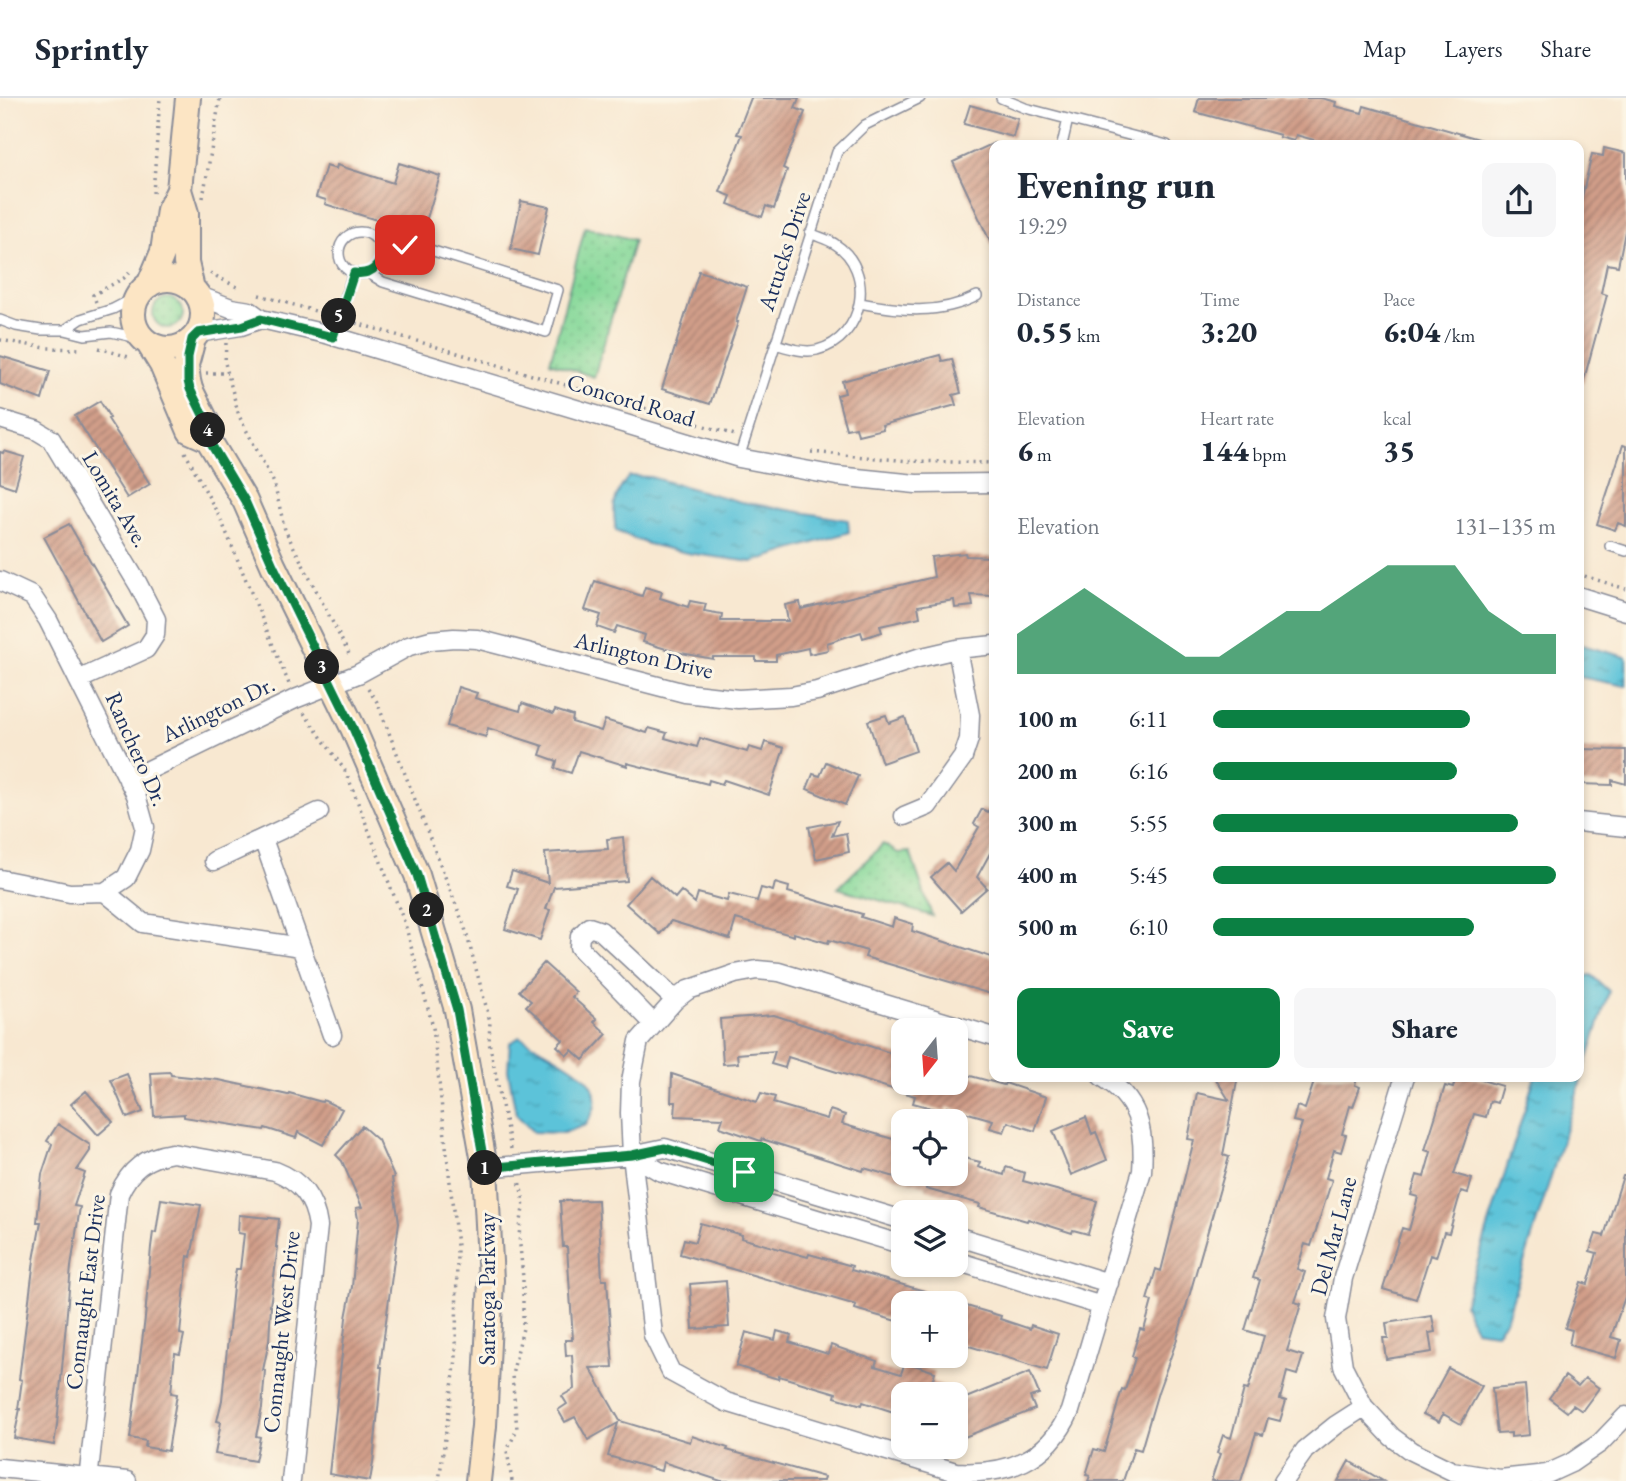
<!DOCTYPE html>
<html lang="en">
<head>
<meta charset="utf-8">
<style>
  body { margin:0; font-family:"EB Garamond",serif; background:#f6f6f7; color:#1f2937; height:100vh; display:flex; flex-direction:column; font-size:26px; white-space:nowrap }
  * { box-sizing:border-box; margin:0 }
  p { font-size:23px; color:#747a83 }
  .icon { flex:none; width:38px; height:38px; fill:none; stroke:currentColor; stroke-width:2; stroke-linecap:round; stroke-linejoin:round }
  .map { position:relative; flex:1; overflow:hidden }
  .panel { position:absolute; left:989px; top:42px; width:595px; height:942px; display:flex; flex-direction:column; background:#fff; border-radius:14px; box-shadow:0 4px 10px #0003 }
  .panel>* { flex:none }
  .needle { width:46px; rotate:197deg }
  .buttons { position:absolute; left:891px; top:920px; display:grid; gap:14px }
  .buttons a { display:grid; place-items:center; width:77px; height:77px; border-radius:14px; background:#fff; box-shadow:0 4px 10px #0003; font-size:35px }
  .pin { position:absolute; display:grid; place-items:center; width:60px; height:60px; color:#fff; margin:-30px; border-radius:14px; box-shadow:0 4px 10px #0006 }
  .km { position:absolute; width:35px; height:35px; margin:-18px; border-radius:50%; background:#222; color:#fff; font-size:19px; line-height:35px; text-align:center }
  .round { display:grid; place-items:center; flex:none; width:74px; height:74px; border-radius:14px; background:#f6f6f7 }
  .summary { display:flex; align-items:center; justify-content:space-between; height:119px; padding:0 28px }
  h1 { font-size:38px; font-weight:800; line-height:52px }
  .figures { display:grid; grid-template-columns:repeat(3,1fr); gap:10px; height:119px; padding:7px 28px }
  .figures div { display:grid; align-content:center }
  .figures b { font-size:30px; font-weight:800 }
  .figures small { font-size:19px; font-weight:400 }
  .figures p { font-size:19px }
  .chart { height:196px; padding:14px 28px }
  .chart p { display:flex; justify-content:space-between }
  .chart svg { width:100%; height:126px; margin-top:7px; fill:#0b8043; opacity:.7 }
  .primary-button { display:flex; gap:14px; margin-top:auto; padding:14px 28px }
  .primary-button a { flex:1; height:80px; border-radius:14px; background:#0b8043; color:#fff; font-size:28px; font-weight:800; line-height:80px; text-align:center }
  .primary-button a+a { background:#f6f6f7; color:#1f2937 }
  ul { padding:0 28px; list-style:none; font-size:23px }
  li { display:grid; grid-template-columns:112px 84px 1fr; align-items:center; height:52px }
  li i { height:18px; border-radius:9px; background:#0b8043 }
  header { display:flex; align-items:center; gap:42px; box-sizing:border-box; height:98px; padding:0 35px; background:#fff; border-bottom:2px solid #e0e1e3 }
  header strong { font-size:33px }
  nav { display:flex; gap:38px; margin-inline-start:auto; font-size:24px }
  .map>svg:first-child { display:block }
  .green { fill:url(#green-dots); stroke:#50847c; stroke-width:2 }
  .water { fill:url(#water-ripples); stroke:#3c799c; stroke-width:2 }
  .building { fill:url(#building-hatch) }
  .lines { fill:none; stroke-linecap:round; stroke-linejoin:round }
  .lane-casing { stroke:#8a8c98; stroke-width:12 }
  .street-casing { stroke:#8a8c98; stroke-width:21 }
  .secondary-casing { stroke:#8a8c98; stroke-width:28 }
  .path { stroke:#8a8c98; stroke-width:3.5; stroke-dasharray:2 5; stroke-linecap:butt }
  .lane { stroke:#fff; stroke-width:9 }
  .street { stroke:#fff; stroke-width:18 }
  .secondary { stroke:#fce5c4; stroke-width:24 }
  .route-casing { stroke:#fff; stroke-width:14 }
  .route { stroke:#0b8043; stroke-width:9 }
  .labels { text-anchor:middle; stroke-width:6; stroke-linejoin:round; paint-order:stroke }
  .street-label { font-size:23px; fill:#1b2f5e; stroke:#fcf5e5 }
</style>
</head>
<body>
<header>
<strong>Sprintly</strong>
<nav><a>Map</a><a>Layers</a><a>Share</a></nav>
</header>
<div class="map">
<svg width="1626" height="1383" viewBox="0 0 1626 1383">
  <defs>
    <pattern id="green-dots" width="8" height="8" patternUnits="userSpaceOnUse" patternTransform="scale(1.75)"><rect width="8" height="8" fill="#85d899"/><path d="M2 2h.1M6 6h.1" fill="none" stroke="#72ba86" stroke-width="1.8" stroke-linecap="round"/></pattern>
    <pattern id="water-ripples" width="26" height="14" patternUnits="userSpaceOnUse" patternTransform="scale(1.75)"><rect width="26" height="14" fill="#5cc3d9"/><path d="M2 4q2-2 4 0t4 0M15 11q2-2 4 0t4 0" fill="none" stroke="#4b9fb3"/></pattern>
    <pattern id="building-hatch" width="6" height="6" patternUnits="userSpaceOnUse" patternTransform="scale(1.75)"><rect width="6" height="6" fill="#d19e89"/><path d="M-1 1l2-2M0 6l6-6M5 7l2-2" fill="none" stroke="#a98173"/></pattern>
  </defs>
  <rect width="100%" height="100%" fill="#fcf5e5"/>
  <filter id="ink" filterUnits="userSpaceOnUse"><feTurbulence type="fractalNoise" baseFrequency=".0143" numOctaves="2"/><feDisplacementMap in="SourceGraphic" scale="14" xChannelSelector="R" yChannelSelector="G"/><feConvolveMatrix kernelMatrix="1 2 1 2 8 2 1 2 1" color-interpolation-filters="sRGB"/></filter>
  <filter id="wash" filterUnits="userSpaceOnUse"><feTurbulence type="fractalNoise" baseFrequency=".00686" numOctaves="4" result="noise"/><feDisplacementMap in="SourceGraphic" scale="28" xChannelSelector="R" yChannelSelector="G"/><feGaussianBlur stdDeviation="1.57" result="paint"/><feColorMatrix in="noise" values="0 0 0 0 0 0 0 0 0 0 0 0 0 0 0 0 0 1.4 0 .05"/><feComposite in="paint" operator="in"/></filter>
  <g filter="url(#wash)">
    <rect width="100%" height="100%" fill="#f8e8d1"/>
    <path class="green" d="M585,129L634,142L594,279L550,264Z
      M153 215a15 15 0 1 1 30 0a15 15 0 1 1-30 0Z
      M883,746L898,755L910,754L932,818L838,790Z"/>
    <path class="water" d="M629,378L650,379L741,404L848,422L849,434L752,464L687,455L648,446L616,433C612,408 613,398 629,378Z
      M1578,546L1626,559V588L1579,579Z
      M1591,877L1609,893L1506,1222L1496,1234L1475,1231L1464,1207L1535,978H1578L1579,879Z
      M520,939C537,949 587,973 593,990C599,1004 593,1016 586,1027L563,1035L533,1034L516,1016L508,972L510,945Z"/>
    <g id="blocks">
      <path class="building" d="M751,0H799L795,10L805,14L783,70L787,72L774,111L766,108L762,119L728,106L731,98L720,94L742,37L737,36Z
        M1199,0H1321L1336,4L1335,8L1362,15L1364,8L1486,43V47H1332L1296,37L1294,43L1279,39L1280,37L1195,14Z
        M970,7L1018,21L1013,39L964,26Z
        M994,45V152L953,64Z
        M1604,50L1626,55V129L1618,168L1607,166L1601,195L1607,197L1583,285L1578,284V116L1592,56L1603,58Z
        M399,65L440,78L422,136L325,106L326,102L316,99L326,68L336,71L337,67L393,85Z
        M521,103L549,109L538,157L511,151Z
        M699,173L747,189L736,224H738L710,306L662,291Z
        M940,257L942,263L952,261L961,295L953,297L956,307L882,327L883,331L858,337L856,329L846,331L837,297L845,295L842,283Z
        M0,258L50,273L42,302L0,286Z
        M100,303L110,320L108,321L150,386L127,400L75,318Z
        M1623,347L1626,348V428L1618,425L1615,432L1597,426Z
        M4,353L24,359L15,390L0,385V354L3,355Z
        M69,426L128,528L101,544L44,439Z
        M965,455L966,458L994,459V498L971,497L973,508L955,510L954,502L918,508L920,519L880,528L882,534L863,540L861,534L827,545L828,552L809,556L808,550L776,557V563H756V559H713V561L676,554L643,544L645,537L617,528L614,535L597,529L601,517L585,512L595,483L642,498L645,489L662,494L660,500L688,509L690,503L706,506L704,513L722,516L721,523H788L785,507L800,504L801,511L934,479L931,459Z
        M458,589L477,595L475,600L520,613L522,605L553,616L555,612L573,618L572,624L601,633L605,622L647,635L649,630L667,635L665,640L697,649L700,640L747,654L749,649L762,653L765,644L784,650L769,697L724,682L722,686L709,682L708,686L627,665V668L579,653L571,675L555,670L557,663L540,657L543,648L488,630L486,639L447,628Z
        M886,617L889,625L905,619L916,653L882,665L868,623Z
        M1579,651L1626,652V686L1612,682V687L1579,686Z
        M826,664L858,678L845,707L807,691L813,676L820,678Z
        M994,703V748L977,779L987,790L961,813L931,779L947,765L954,773L979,729L974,726L982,711L988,714Z
        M838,723L832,738L846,735L849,754L816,761L809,729Z
        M623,739L627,783L554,789L546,811L550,812L540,842L505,831L518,791L507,788L512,773L548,785L545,755L608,751L607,741Z
        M650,778L675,800L681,793L695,805L698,795L727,803L729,796L757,803L761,790L773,793L775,785L789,789L788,794L862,816L861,819L892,829L894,820L913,826L912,833L994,860V897L865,859L867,853L829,842L828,845L794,835V838L736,821L730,841L671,823L660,836L626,806Z
        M544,865L576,894L572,899L597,921L594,924L607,936L583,962L572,952L567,957L557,948L563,942L526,908L531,903L519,893Z
        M774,917L903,959V985H956V974L1004,987L1005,985L1046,999L1035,1033L1008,1024L1004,1034L990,1030L993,1022L947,1009L946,1014L913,1005L915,998L788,959L785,970L771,966L775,953L737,956L738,965L723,966L720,921Z
        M170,974L171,977L219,982L288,997L289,995L322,1004L323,1002L342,1011L323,1047L298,1034L296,1040L265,1030L264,1032L184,1019V1016L154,1018L151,975Z
        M127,976L143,1014L127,1020L111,982Z
        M672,976L757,1004L761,995L775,999L773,1005L827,1021L830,1012L845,1017L842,1026L903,1044V1076H956V1058L980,1064L978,1069L1004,1077L1006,1069L1025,1075L1023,1083L1097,1103L1088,1136L1073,1132L1072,1135L1028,1121L1027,1123L979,1109L980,1106L926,1091V1088L864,1070L863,1073L762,1041L761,1043L720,1029L723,1020L675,1018L676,1004H671Z
        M1214,978H1238L1223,1057L1229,1059L1176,1244L1158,1294L1141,1352L1134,1350L1123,1383H1088L1090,1378L1086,1377L1094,1351L1104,1354L1122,1291L1125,1292L1135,1260L1132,1258L1140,1231L1144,1232L1152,1203L1147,1202L1156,1171L1161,1173L1194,1042L1188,1041L1197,995L1229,1002Z
        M1316,978H1358L1355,987L1360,989L1353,1009L1350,1008L1342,1036L1346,1037L1341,1054L1334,1052L1326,1080L1332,1082L1311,1148L1305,1146L1297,1171L1305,1174L1295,1204L1301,1206L1287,1253L1303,1258L1297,1277L1287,1274L1280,1301L1286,1303L1280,1323L1268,1320L1263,1337L1256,1335L1241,1383H1211L1220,1356L1217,1355L1223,1337L1231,1340L1244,1291L1248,1292L1264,1238L1245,1232L1260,1182L1253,1180L1302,1025L1293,1023L1297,1008L1305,1011Z
        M1456,978H1468L1502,988L1497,1005L1490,1003L1486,1019L1474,1016L1454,1076L1472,1081L1468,1095L1461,1093L1449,1135L1444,1134L1436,1159L1430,1157L1416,1201L1383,1191L1402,1130L1409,1132L1418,1099L1411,1097L1417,1077L1424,1079L1431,1054L1425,1052L1445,988L1453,990Z
        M86,993L113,1024L98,1037L71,1006Z
        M1086,1019L1092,1036L1096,1034L1107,1062L1071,1077L1053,1033Z
        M58,1026L90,1047V1053L77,1072L85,1075L74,1108L80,1109L71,1169L57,1327L54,1347L14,1340L20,1311H18L22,1282L19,1281L34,1162L41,1124H37L42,1076L52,1046L47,1043Z
        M362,1028L378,1042L394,1079L392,1080L399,1124L380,1269H382L373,1365L370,1383L329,1376L346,1220L352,1189L358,1121L356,1110L362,1109L342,1063L336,1057Z
        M1623,1078H1626V1196L1611,1239L1621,1242L1616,1260L1569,1247L1572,1232L1565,1230L1581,1184L1588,1186L1597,1155L1590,1153L1596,1136L1604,1138Z
        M161,1101L201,1107L191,1159L188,1158L180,1236L184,1237L180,1256L175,1255L171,1295L177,1296L168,1353L145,1349L146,1343L130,1340L145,1220L151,1149L153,1134L156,1135Z
        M598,1102L602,1182H607L613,1269L590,1270L620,1323L690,1344L692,1338L728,1350L727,1352L824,1379L823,1383H721L663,1364L661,1373L608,1358L618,1325L588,1342L575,1319L565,1324L558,1312L567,1306L562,1298L574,1291L572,1257L566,1258L565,1242H572V1238L573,1241L567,1149H563L560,1103Z
        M239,1117L279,1121L276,1149H278L270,1208H271L269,1243L263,1272H265L262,1310L256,1338L260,1339L255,1363L215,1356L221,1324L217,1323L222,1302L233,1189L236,1171H240L244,1136L238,1135Z
        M700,1125L742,1137L741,1140L808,1159L809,1156L852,1168L851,1172L956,1202V1205L1001,1218L1000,1221L1030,1231L1031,1227L1058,1236L1047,1272L956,1244V1205L903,1206V1225L855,1211L856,1207L680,1156L684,1141L695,1144Z
        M726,1183L729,1229L693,1231L690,1186Z
        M1432,1218L1435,1234L1429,1235L1432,1254L1386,1261L1383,1240H1388L1386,1225Z
        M777,1233L791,1237L789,1244L828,1256L831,1247L877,1263L875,1268L901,1276L905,1264L935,1274L932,1284L962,1294L961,1297H903V1317L863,1304L862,1307L835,1299L836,1295L779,1278L778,1281L736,1268L746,1234L775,1242Z
        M1448,1270L1482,1288L1461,1326L1443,1316L1439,1324L1423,1316Z
        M1030,1274L1039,1296L1030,1299L1035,1311L962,1340L956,1325V1304Z
        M1565,1278L1578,1288L1585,1280L1599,1290L1582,1313L1573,1307L1567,1314L1549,1300Z
        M1525,1287L1529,1337L1511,1339V1335L1497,1336L1492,1290Z
        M1349,1363L1383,1383H1338Z"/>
    </g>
  </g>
  <g filter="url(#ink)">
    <use href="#blocks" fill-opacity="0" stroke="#8a8c98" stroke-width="2"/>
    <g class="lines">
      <g class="lane-casing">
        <path id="lane" d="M1001,0L1025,10L1167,47
          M1062,47L1068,21
          M339 155a21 21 0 1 1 42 0a21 21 0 1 1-42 0Z
          M368,175L383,184L546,234L558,192L427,151L379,144
          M860,205C900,213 940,217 977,198
          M0,222L16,228L41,232H65L85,237L111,234L143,241
          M65,232L81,221L113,211L138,198
          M333,239L353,175
          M775,246C789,250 803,255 817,252C865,240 876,172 835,146C828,141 818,139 810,135
          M739,360L837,54L865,27L920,0
          M1610,448L1626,453"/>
      </g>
      <g class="street-casing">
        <path id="street" d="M197,197L231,210L250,213L261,221L326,236L739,360L837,378L916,386L994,385
          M198,235L241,228L261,221
          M0,321L36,332L51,341L138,486L156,521L155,537L146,551L78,582
          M0,483L32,498L48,522L136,697L145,729L140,752L126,780L105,794L70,795L0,781
          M1578,498L1626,513
          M128,682L295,601L358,576L409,548L431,542L454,540L477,541L685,595L738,601L791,598L817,593L918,560L957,551L994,547
          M904,718L928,708L963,659L969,641L970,617L957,551
          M1578,724L1626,729
          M263,741L332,937
          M214,763L319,714
          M105,794L143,825L301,849
          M654,926L579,849L580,838L589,829L601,833L675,902
          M994,939L779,874L757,872L735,876L688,892L675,902L639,943L631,983L630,1015L632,1057L653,1237L671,1274L726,1304L956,1374C1007,1377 1048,1363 1070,1313L1142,1073C1145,1031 1139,1001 1101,978
          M1405,978L1343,1180L1336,1221L1343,1268L1364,1309L1392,1339L1411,1353L1452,1373L1500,1381L1547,1376L1571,1365L1600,1345L1626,1318
          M632,1057L659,1073L903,1147
          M485,1070L632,1057L665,1050L903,1122
          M956,1138L1109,1185
          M956,1163L1102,1208
          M0,1370L127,1383
          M88,1383L119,1096C130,1071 146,1059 172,1055L275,1073C301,1083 314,1100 318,1128L291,1383
          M1283,1383L1305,1352L1336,1327L1364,1309"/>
      </g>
      <g class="secondary-casing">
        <path id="secondary" d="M179,92L186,115V165L192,191
          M133 216a35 35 0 1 1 70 0a35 35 0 1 1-70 0Z
          M149,187L163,154L169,112L179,92L188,0
          M193,241L186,267L188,283L190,291L208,327V341L245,403L273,467L353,630L417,777L457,912L485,1070L491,1182L484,1328L478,1383
          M149,246L162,267L190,333L208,341"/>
      </g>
      <path class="path" d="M153,95L160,0
        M203,100L220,0
        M210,175L237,189L236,193
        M259,197L329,217
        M96,204L93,197L124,180L130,174
        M349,223L735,337
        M0,242L46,250L81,251
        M226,245L225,265L239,318L274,385L285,432L351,560
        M99,250L132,260
        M206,275H228
        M185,354L222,424L289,586
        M811,354L909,363L994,365
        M1578,476L1626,491
        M368,591L377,604L465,830L490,923L489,944L511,1051
        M304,615L346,674L405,826L433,929L457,1148L456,1261L439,1383
        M512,1383L507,1353L517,1331L512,1277L523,1230V1180L519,1137L524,1103L519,1083"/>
      <use href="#lane" class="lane"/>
      <use href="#street" class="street"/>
      <use href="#secondary" class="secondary"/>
    </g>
  </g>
  <g class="lines" filter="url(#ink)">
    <g class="route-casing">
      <path id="route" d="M405,147L379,144C386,163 374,178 354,175L333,239L261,221L242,228L198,235L192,241L188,259V283L190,291L208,327V341L245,403L273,467L353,630L417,777L457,912L485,1070L632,1057L665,1050L744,1074"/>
    </g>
    <use href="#route" class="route"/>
  </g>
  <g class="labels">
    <g class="street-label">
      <text transform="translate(784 153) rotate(-72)" y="8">Attucks Drive</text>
      <text transform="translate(631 302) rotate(17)" y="8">Concord Road</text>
      <text transform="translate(116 401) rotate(59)" y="8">Lomita Ave.</text>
      <text transform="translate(644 557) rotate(13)" y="8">Arlington Drive</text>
      <text transform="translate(218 611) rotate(-26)" y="8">Arlington Dr.</text>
      <text transform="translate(137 651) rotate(66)" y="8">Ranchero Dr.</text>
      <text transform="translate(1333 1138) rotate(-75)" y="8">Del Mar Lane</text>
      <text transform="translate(487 1191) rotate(-90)" y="8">Saratoga Parkway</text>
      <text transform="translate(85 1194) rotate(-83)" y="8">Connaught East Drive</text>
      <text transform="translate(281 1234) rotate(-84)" y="8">Connaught West Drive</text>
    </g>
  </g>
</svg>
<div class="buttons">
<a><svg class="needle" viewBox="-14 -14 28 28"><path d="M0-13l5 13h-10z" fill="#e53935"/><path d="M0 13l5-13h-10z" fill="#747a83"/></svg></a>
<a><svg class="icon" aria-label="locate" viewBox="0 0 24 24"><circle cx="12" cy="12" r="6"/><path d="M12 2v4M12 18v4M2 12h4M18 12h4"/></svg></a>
<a><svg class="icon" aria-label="layers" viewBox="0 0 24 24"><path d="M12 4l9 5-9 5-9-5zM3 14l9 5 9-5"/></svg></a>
<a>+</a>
<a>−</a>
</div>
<div class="pin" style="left:744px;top:1074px;background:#1e9e55"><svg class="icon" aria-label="arrive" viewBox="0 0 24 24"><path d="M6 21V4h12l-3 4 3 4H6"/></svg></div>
<div class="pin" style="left:405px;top:147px;background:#d93025"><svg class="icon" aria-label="check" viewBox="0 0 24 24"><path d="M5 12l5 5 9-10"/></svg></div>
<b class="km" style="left:485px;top:1070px">1</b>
<b class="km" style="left:427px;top:812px">2</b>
<b class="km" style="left:322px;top:569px">3</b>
<b class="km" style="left:208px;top:332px">4</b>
<b class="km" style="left:339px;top:218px">5</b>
<section class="panel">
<div class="summary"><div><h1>Evening run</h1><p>19:29</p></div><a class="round"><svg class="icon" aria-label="share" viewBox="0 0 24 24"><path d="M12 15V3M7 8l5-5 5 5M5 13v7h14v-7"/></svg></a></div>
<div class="figures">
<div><p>Distance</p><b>0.55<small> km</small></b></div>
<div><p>Time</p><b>3:20</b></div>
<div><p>Pace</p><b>6:04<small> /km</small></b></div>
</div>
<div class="figures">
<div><p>Elevation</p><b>6<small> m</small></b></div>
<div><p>Heart rate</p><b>144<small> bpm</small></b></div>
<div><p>kcal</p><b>35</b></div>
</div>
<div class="chart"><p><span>Elevation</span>131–135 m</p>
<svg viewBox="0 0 160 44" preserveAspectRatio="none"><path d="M0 44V30L10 22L20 14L30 22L40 30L50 38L60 38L70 30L80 22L90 22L100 14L110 6L120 6L130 6L140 22L150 30L160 30V44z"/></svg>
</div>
<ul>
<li><b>100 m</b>6:11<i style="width:75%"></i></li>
<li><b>200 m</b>6:16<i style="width:71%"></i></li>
<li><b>300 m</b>5:55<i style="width:89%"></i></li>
<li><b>400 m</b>5:45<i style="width:100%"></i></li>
<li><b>500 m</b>6:10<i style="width:76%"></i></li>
</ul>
<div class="primary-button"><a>Save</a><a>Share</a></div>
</section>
</div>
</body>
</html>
